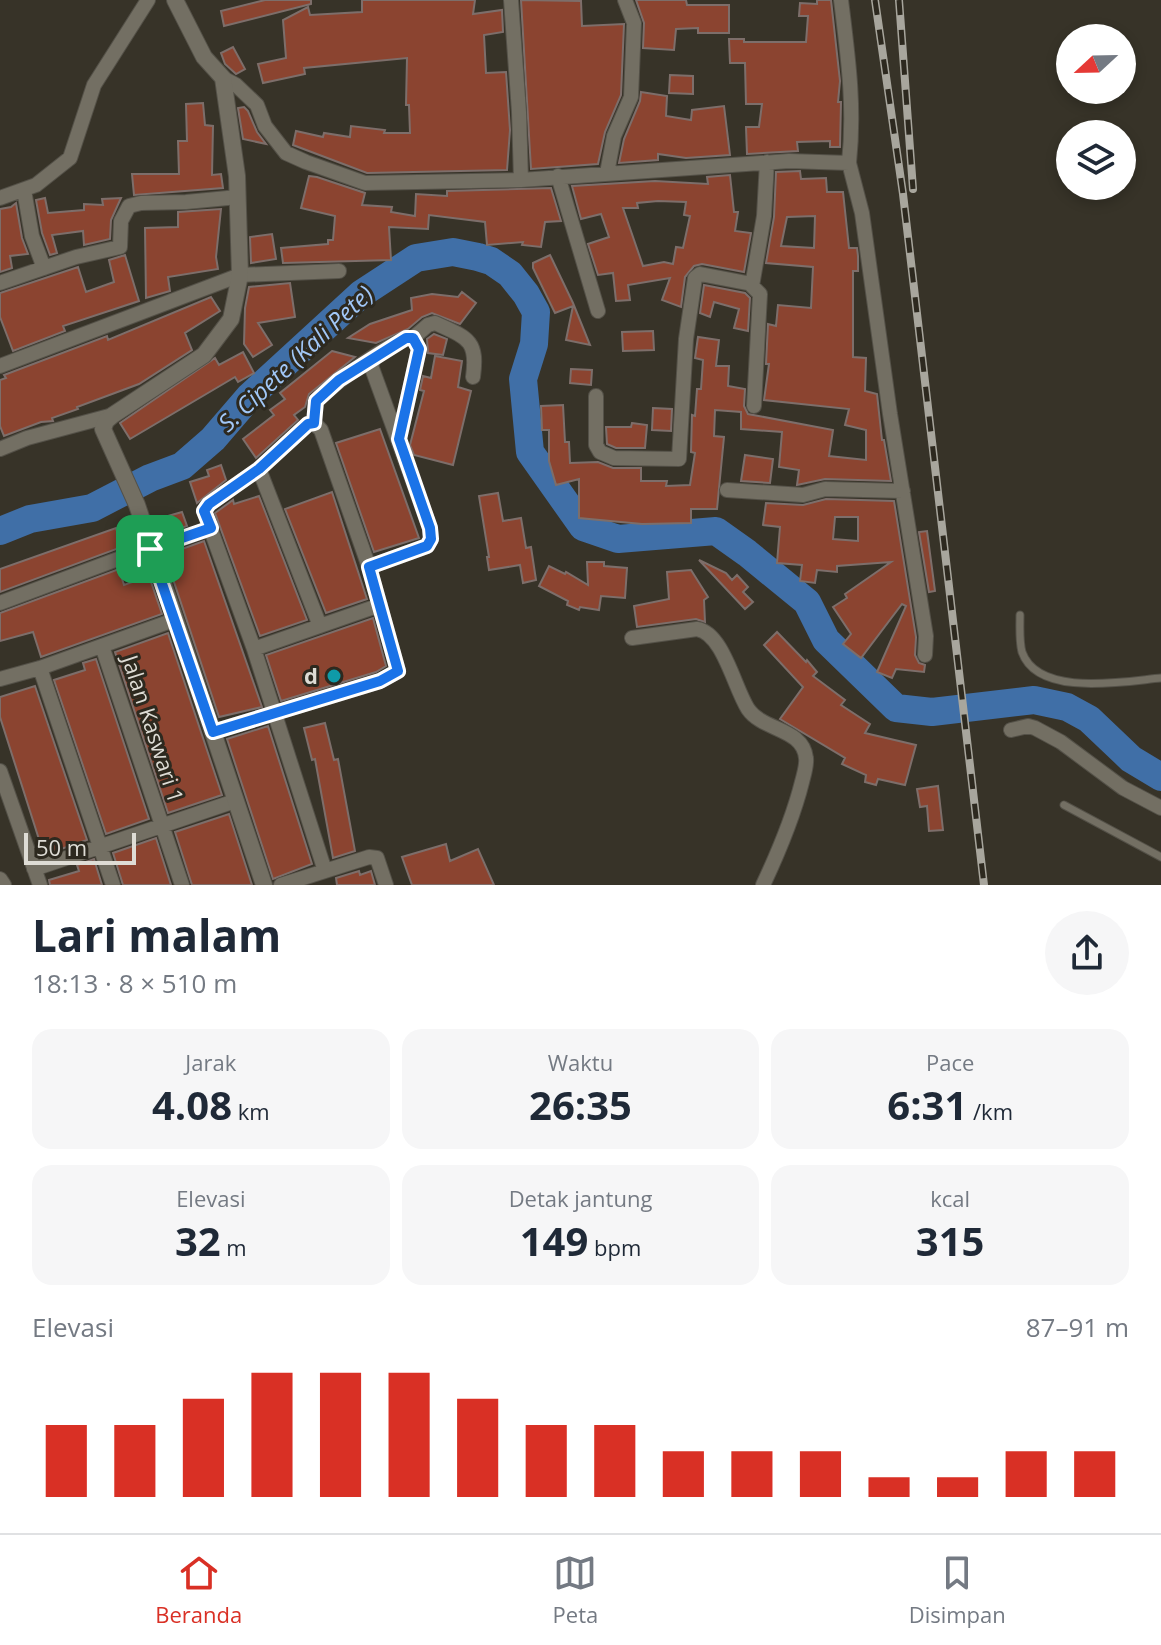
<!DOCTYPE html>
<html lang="id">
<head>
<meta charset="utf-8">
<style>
  body { margin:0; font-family:"Open Sans",sans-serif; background:#f6f6f7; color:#1f2937; height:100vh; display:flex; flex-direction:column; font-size:30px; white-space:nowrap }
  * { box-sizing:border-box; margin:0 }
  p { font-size:26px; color:#747a83 }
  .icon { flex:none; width:44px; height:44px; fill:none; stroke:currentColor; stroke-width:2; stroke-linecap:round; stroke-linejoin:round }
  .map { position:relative; height:885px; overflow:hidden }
  .side { display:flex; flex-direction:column; background:#fff; flex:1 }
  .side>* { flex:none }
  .needle { width:52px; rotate:248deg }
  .fabs { position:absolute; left:1056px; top:24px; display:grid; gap:16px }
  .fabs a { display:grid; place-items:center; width:80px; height:80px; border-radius:50%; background:#fff; box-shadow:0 4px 12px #0003; font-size:40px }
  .scale { position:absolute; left:24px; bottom:20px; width:112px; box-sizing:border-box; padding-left:8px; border:4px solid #dedcd5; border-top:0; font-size:22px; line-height:28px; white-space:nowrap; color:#dedcd5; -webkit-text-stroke:6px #2d291f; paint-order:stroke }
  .pin { position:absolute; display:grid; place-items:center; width:68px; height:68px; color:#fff; margin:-34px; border-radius:16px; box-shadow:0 4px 12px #0006 }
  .round { display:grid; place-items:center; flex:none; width:84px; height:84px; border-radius:42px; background:#f6f6f7 }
  .headline { display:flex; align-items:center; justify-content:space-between; height:136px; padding:0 32px }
  h1 { font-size:44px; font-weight:700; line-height:60px }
  .stats { display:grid; grid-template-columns:repeat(3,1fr); gap:12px; height:136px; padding:8px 32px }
  .stats div { display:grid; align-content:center; border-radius:20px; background:#f6f6f7; text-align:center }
  .stats b { font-size:40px; font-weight:700 }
  .stats small { font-size:22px; font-weight:400 }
  .stats p { font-size:22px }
  .chart { height:224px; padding:16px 32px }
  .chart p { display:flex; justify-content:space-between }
  .chart svg { width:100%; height:144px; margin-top:8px; stroke:#d93025; stroke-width:6 }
  .menu { display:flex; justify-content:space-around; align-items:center; height:112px; border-top:2px solid #e0e1e3; background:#fff; font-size:22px; color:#747a83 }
  .menu a { display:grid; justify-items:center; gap:4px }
  .menu .on { color:#d93025 }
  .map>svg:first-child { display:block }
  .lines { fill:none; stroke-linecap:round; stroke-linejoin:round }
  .river { stroke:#406fa7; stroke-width:28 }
  .building { fill:#8b4430; stroke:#7d6e6a; stroke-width:2; fill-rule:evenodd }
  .service-casing { stroke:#545148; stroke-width:9 }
  .minor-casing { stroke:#545148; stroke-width:16 }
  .tertiary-casing { stroke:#545148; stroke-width:18 }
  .service { stroke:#736f63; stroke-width:7 }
  .minor { stroke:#736f63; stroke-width:14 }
  .tertiary { stroke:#736f63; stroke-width:16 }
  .rail-casing { stroke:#a8a69d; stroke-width:8 }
  .rail { stroke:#2d291f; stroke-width:5; stroke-dasharray:15; stroke-linecap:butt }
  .route-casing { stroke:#fff; stroke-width:16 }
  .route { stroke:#1a73e8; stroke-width:10 }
  .culture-dot { fill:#0f9aa8; stroke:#2d291f; stroke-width:3 }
  .labels { text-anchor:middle; stroke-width:6; stroke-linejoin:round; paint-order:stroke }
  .poi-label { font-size:22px; font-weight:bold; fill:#dedcd5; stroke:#2d291f; text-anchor:end }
  .street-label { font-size:22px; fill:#dedcd5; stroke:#2d291f }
  .water-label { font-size:24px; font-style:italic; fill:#a1c7f7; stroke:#2d291f }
</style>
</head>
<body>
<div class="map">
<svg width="1161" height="885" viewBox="0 0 1161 885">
  <rect width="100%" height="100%" fill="#373328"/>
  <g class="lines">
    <path class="river" d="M0,531L30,519L92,508L150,478L182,466L213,439L250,396L361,294L416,258L453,252L478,257L491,261L510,274L526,294L536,312L534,344L523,379L530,452L583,527L618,539L716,531L747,553L807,602L826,640L896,708L932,712L1034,700L1067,707L1089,719L1131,759L1161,777"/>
  </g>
  <path class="building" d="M265,0H311V4L224,26L221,11Z
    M362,0H475L473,14L502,10L503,32L484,35L486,73L506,72L510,130L507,170L367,173L293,145L296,131L323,137L324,133L350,137L351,126L385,130L384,133H410L409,105H406L407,58L304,68L305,74L263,83L258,64L286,58L283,20L308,7L310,15L362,12Z
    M521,0L581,1L582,26L624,24L621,95L605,132L598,164L531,169Z
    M636,0H686L687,5H729V33H698V28L676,29L674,50L643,48L644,23Z
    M817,0H831L840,81L838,102H841L840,147H830V141L797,142L798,151L747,154L746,127H759L762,104H746L745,63H730L729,39H744V42H806L808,16H799L800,3L817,4Z
    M233,47L245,69L236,74L225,64L221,53Z
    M670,75L693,76V94L669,93Z
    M641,92L667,96L666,116L691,120L692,110L724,106L730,155L686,158L658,154V160L619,163L624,139L640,101Z
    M203,103L205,125L213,126L212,175L221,174L223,188L134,195L132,174H179L178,141H187L186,104Z
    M244,107L248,111L257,132L266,144L243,139L238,108Z
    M800,171L801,179L826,178L827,192H843L849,248H857L858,256V271H853V357L866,358L865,391L877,394L882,440H884L891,481L825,479L797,485L799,470L779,467L782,432L741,429V412L715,410L714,436L724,437L717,509H691V523L642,524L579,518V479L556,485L549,461V430H542L541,406L563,405L565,442H569L570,463L598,462L613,468H641V481H667L666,486L690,485L695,453L691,452L692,415L695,416L697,389H701L703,360L695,358L698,337L719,340L716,366H729L728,386L745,389L744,406L748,414L833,430L829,456L866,460V430L845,425L849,409L764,400L769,364H766L768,324L776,326L778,305L811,308L813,267L766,263L774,217L776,172ZM815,216L814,248L781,246L787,217Z
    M730,175L734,212H738L735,231L751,233L744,272L702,264L694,266L685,277L681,307L662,300L670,278L628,285L630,300L616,301L613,273L598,275L588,244L609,237L601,214L581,219L572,186L655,181L708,184L707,177ZM658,201L686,202L684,215L690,216L683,248L676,247L673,264L664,262L643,266L623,208H638L637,203Z
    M309,176L317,177L365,193L362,205L392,207L391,212L415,216L416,194L447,196V191L551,188L561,221L545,222L541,247L522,245L523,242L487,245L485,222L429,215L428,229L389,227L391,260L283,263L281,248L328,244V240H333L335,216L301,208Z
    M45,198L48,213L84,210V204L103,205L102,199L121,198L111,220L110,239L84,245L83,231L52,235L57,253L50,255L42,233L36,200Z
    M16,203L22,238L28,254L10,256L12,268L0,272V209L11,207Z
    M221,209L216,257L218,269L168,277L170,291L146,298L145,228L178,227V212Z
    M272,234L276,259L251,263L250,237Z
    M125,255L139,301L63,326L65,331L13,351L0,317V293L78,267L86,292L114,282L109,260Z
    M550,255L573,303L590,345L566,340L573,306L555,313L533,268V263Z
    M290,283L295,317L258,323L272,345L253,357L244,344L245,308L249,287Z
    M704,285L745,293L750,298L748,331L734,328L739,309L714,302L710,317L700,313Z
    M462,292L476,303L460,324L432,313L422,317L408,329L376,343L348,338L370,324L412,310L411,298L432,294L458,297Z
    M211,297L220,311L185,333L192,350L139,384L77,407L78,409L52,418L53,421L41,422L4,436L0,426V380L6,378L4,375L107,336L108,340Z
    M653,331L654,350L623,351L622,332Z
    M434,334L447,339L443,355L428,353L427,339Z
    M332,351L355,357L309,394L305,407L294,415L298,420L256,458L243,439L274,415L270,410L285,399L280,393Z
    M243,352L254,373L238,382L235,377L130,439L120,423L215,358L219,365Z
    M435,356L462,361L458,387L471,391L453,465L414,455L410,445L424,391L420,390L423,376L431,378Z
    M571,369L592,370L591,385L570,383Z
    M653,408L672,409L671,431L652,430Z
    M632,423L647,425L645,448H616L607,444L606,427H631Z
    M380,429L419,538L374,552L336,443Z
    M745,455L773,459L770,483L741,481Z
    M221,465L226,480L197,503L190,482L209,476L207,470Z
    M332,492L367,599L326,613L285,509Z
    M498,493L503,521L521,518L526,548L531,547L536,580L523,583L520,565L489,570L487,557H489L479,496Z
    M259,496L307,620L260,636L215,513L233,500L234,504Z
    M826,499L894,501L916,637L915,655L919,663L925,665L924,672L896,669L892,678L877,672L906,606L902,604L861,658L843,644L851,634L833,607L847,598L845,594L891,562L837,566V572L817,570L815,583L800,581L802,565L777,563L780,527L763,525L766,503L803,505ZM835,517H858V541L833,539Z
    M182,512L187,526L159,536L154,520Z
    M116,528L122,547L0,592V569Z
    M927,531L935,591L929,592L919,532Z
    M204,541L262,707L219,717L165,555Z
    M699,560L726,573L732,580L737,575L748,587L743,592L753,602L745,609Z
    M587,562H604V566L627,568L625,598L601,596L599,610L580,607L579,610L567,605L568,601L539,586L549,566L565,574L566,572L588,585Z
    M119,569L124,585L149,576L162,614L41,657L33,632L0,641V613Z
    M691,570L708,597L704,600L705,622L696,619L637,627L634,606L669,599L667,572Z
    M373,618L386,666L376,672L281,701L266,655Z
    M777,632L806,662L807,660L817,672L813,676L845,700L841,705L870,724L865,733L916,745L905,785L878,779L876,785L865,782L866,775L842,764L845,758L780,719L803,687L764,645Z
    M168,633L222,795L168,813L115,652Z
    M96,659L149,819L106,834L54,680L85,670L83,663Z
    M35,686L87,840L44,855L0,717V697Z
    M325,723L334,760L338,759L355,851L333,858L315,759L312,760L304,728Z
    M268,726L312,864L273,879L227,739Z
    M938,786L943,830L929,831L927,806L920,807L917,789Z
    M229,814L252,885H192L175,832Z
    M156,838L171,885H123L113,853Z
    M446,844L450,861L478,849L494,885H412L402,857Z
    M94,859L102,885H50L49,880L79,871L77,865Z
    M359,871L360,875L371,871L375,885H337L336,878Z"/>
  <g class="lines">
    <g class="service-casing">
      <path id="service" d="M1020,615C1020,626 1019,641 1022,652C1038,698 1126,681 1161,678
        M1064,805L1161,857"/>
    </g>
    <g class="minor-casing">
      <path id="minor" d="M511,0L519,112L521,180
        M223,78L236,85L257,105L265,126L286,153L306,162L365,183L521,180L789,161L849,163C855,106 848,57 841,0
        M849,163L862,213L890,414L926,636L925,655
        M607,173L614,136L631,97L634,23L625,0
        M558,176L598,311
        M24,190L32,236L44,268
        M0,198L36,185L70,158L94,85L148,0
        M0,283L76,257L120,247L121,221L129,206L141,203L186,202L238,197
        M413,338L428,325L435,323C468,338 478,340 473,377
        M0,366L240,275L339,271
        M596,396V445L600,452L614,458L679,459L686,339L695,278L700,274L752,284
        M754,406L760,294L752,286L764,216L767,162
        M314,423L316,401C330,387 394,337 413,338L419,349L399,439
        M0,449L27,438L113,415
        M259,469L320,626
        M727,490L803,495L825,489L903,491
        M369,567L427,546L431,539L430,528L373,371L371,366L374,358
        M0,603L142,550L159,547L211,528
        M632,638L697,629C723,633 734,687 748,709C763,731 803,728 806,758C807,765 804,774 802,782C793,818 779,851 763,885
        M102,646L182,885
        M254,649L380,605
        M40,668L113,885
        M0,679L40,668L174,620
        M1011,730L1028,726L1035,728L1061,742L1123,788L1161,808
        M213,732L380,681L398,671L369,567L321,430L314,423L308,424L259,469L209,504L204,511L254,649L325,871
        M0,771L40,885
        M34,869L235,801
        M0,879L4,885
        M281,885L369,857L377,858L386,885"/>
    </g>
    <g class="tertiary-casing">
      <path id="tertiary" d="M175,0L204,57L223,78L237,176L240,275L231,319L204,355L113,415L106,421L103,429L137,505L264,885"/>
    </g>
    <use href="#service" class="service"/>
    <use href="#minor" class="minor"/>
    <use href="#tertiary" class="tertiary"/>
    <g class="rail-casing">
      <path id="rail" d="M875,0L903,194L984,885
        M899,0L913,189"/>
    </g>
    <use href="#rail" class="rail"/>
  </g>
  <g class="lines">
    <g class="route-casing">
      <path id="route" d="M406,338H413L419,349L399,439L430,528L431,539L427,546L369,567L398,671L380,681L213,732L150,549L211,528L204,511L209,504L259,469L308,424L314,423L316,401L339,380Z"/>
    </g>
    <use href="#route" class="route"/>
  </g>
  <circle class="culture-dot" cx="334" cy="676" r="8"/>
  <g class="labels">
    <g class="poi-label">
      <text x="318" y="684">d</text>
    </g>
    <g class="street-label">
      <text transform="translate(153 729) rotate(72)" y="8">Jalan Kaswari 1</text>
    </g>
    <g class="water-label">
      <text transform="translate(296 359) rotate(-43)" y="8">S. Cipete (Kali Pete)</text>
    </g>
  </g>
</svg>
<div class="fabs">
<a><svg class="needle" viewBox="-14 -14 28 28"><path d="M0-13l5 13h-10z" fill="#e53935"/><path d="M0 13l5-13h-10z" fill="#747a83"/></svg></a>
<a><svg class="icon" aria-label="layers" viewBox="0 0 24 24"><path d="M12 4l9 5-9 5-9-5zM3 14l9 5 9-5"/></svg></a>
</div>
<div class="scale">50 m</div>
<div class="pin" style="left:150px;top:549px;background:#1e9e55"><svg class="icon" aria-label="arrive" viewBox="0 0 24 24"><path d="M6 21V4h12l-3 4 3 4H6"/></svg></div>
</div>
<section class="side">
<div class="headline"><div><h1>Lari malam</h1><p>18:13 · 8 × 510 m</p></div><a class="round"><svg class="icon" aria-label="share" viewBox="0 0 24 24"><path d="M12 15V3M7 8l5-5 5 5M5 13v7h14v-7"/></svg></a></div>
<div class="stats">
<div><p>Jarak</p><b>4.08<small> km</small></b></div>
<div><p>Waktu</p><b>26:35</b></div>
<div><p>Pace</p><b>6:31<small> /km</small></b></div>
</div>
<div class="stats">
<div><p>Elevasi</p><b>32<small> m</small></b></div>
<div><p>Detak jantung</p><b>149<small> bpm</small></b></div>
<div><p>kcal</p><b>315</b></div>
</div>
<div class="chart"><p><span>Elevasi</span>87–91 m</p>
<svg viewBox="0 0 160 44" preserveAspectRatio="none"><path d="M5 44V22M15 44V22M25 44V14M35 44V6M45 44V6M55 44V6M65 44V14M75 44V22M85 44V22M95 44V30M105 44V30M115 44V30M125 44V38M135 44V38M145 44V30M155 44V30"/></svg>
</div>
</section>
<nav class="menu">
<a class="on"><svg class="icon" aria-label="home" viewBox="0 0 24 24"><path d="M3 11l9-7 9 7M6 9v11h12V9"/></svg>Beranda</a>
<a><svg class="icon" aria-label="map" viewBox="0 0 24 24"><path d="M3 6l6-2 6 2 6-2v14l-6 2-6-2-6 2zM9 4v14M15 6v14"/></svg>Peta</a>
<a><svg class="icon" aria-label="saved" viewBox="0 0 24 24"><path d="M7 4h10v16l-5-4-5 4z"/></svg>Disimpan</a>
</nav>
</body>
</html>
